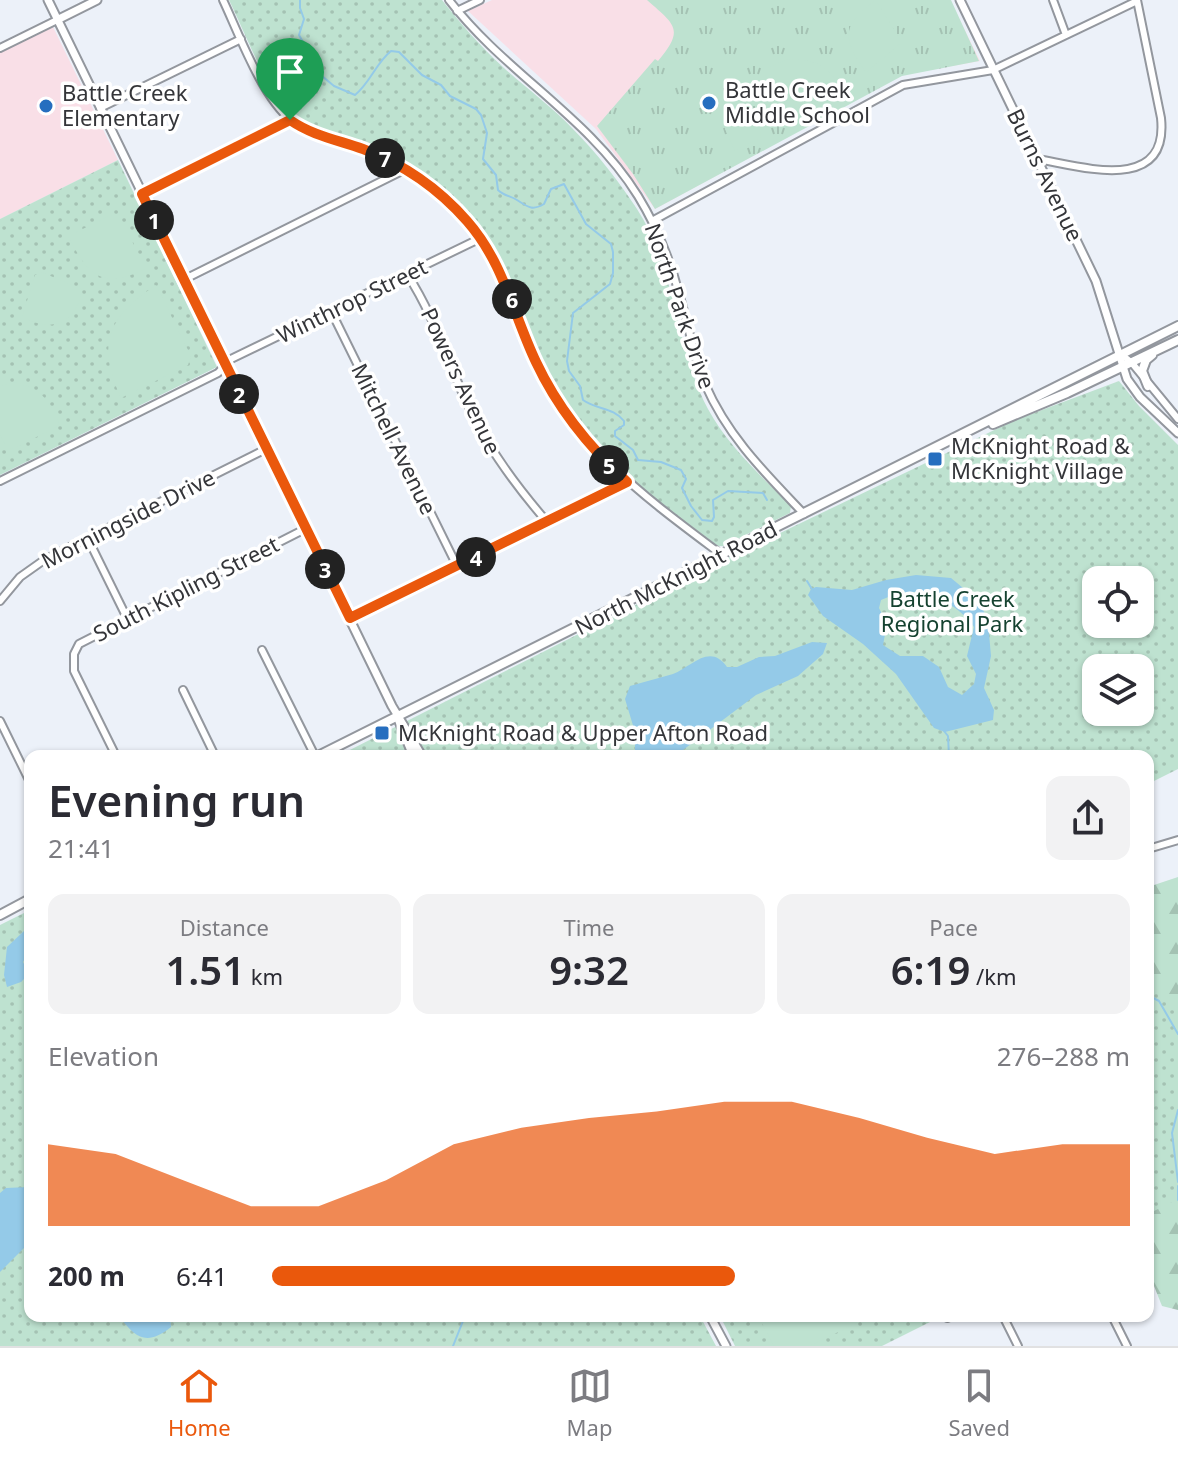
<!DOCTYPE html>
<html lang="en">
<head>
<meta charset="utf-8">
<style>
  body { margin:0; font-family:"Noto Sans",sans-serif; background:#f2f2f3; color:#2b2b33; height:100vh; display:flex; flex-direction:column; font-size:30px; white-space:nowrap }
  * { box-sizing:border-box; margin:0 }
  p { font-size:26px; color:#7c7c81 }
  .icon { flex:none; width:44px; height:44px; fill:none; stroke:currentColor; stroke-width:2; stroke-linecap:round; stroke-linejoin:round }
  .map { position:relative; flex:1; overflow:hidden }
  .side { position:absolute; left:24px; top:750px; width:1130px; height:572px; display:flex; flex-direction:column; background:#fff; border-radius:16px; box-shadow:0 2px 6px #0004 }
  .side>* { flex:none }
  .buttons { position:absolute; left:1082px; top:566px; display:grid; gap:16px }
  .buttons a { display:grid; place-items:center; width:72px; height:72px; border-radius:16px; background:#fff; box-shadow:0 2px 6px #0004; font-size:40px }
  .pin { position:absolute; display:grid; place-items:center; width:68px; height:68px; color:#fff; margin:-82px -34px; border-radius:50% 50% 50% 0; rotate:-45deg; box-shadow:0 0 8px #0007 }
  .pin .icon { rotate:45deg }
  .km { position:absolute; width:40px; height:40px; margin:-20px; border-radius:50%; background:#222; color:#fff; font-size:22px; line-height:40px; text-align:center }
  .round { display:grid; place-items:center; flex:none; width:84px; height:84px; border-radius:16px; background:#f2f2f3 }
  .head { display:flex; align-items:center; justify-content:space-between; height:136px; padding:0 24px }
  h1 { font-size:44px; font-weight:600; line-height:60px }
  .figures { display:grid; grid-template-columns:repeat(3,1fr); gap:12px; height:136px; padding:8px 24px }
  .figures div { display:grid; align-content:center; border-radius:16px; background:#f2f2f3; text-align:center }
  .figures b { font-size:40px; font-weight:600 }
  .figures small { font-size:22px; font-weight:400 }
  .figures p { font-size:22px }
  .chart { height:224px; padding:16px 24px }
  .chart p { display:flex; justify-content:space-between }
  .chart svg { width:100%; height:144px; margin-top:8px; fill:#ea580c; opacity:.7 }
  ul { padding:0 24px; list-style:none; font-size:26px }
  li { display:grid; grid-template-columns:128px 96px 1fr; align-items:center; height:60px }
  li i { height:20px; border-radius:10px; background:#ea580c }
  .menu { display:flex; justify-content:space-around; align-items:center; height:112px; border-top:2px solid #e1e1e2; background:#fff; font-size:22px; color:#7c7c81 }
  .menu a { display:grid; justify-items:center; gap:4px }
  .menu .selected { color:#ea580c }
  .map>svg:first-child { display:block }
  .education { fill:#f9dfe7 }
  .grass { fill:url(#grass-tufts) }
  .forest { fill:url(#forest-firs) }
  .park { fill:url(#park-dots); fill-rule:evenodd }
  .pitch { fill:#bee2d0 }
  .water { fill:#94cae8; fill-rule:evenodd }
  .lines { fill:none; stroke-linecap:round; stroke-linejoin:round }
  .stream { stroke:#94cae8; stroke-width:2 }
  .minor-casing { stroke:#93979e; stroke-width:10 }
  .tertiary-casing { stroke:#93979e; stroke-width:11 }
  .secondary-casing { stroke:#93979e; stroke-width:12 }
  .minor { stroke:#fff; stroke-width:6 }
  .tertiary { stroke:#fff; stroke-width:7 }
  .secondary { stroke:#fff; stroke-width:8 }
  .route-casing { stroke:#fff; stroke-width:16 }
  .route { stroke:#ea580c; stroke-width:10 }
  .poi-dot { fill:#266ebf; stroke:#fff; stroke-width:3 }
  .labels { text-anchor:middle; stroke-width:7; stroke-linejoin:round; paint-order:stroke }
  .poi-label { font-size:22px; fill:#343539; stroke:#fff; text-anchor:start }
  .street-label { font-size:22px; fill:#343539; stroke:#fff }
  .park-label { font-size:22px; fill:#154230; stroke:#fff }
</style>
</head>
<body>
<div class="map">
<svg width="1178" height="1346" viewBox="0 0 1178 1346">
  <defs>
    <pattern id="grass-tufts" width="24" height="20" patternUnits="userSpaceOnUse" patternTransform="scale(2)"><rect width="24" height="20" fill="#bee2d0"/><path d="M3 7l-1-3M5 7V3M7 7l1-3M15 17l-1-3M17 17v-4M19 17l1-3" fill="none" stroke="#a4c2b3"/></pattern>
    <pattern id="forest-firs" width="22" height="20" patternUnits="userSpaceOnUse" patternTransform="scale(2)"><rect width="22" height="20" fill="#bee2d0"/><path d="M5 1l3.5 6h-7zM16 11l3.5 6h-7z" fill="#a4c2b3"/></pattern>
    <pattern id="park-dots" width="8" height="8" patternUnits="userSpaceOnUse" patternTransform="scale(2)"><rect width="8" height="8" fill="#bee2d0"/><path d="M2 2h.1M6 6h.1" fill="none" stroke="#a4c2b3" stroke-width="1.8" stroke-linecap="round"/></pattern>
  </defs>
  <rect width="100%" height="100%" fill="#ecf1f9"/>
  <path class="education" d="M492,0H950L980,61L901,75L655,209L596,129L468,11Z
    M53,27L118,160L0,219V52Z"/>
  <path class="grass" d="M647,0H951L979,61L902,76L655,209L633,174L597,126L655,59L658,61C685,29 675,25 647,0Z"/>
  <path class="forest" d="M1178,877V1310L1162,1306L1148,1271V887Z"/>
  <path class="park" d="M229,0H442C461,24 481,47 504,68C526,88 551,106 572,128C596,152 618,180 637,209C676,269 675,346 708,409C728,446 762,477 791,506L790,513L723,546H718C663,505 604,466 567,407C522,336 510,249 444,192C419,170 387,153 355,142C333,135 312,131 293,116C269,97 244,30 229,0Z
    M118,160L217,367L0,475V219Z
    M1119,381L1139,406L1178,445V769L1148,784V756H338L728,558L1013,421ZM1096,580H1140V624H1096ZM1096,668H1140V712H1096Z
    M30,910V1316H700L716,1346H0V925Z
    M1148,980L1173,1006L1178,1020V1199L1148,1214Z
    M720,1316H942L882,1346H735Z"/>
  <path class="pitch" d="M876,0L900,39V44L866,72C842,39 841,24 876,0Z
    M788,59C817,60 831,65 842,94L795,116L789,114L766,68Z
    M750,109L761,132L760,138L735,151L725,129L731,117Z
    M114,214L120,217L146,269C101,289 89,277 68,236Z
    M41,272L82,289C76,324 53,333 22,317L35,275Z
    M156,285L191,356L188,365L121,398C96,344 108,317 156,285Z
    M13,382C42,389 49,399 60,425L13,449L6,446L0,435V386Z
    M758,1316H853L857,1323L809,1346H774Z"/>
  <path class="water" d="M916,575L951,578L980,602L988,622L991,656L984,688L994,710L993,720L945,732L934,728L896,674L863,644L823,616L808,595L811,589L816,587L852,590L886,580ZM916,592C941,599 958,605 974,627L967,656L976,674L974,684L962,695L948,687L939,667L923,656H900L883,645L887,624L879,608L881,600L898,593Z
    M812,642L827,643L823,654L798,676L756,695L675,756H635V732L625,699L630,686C644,682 659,678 673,674C691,667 710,642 727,667H737L759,657L775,656Z
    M30,929V948L23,962L29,974L21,982L7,987L4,975L7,947L24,931Z
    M29,1187L30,1242L0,1272V1193L6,1188Z
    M119,1316H170L171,1327C147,1346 136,1339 119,1316Z"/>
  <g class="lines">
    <path class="stream" d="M300,0V8L304,19L299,35L322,76L334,86L355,95C370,83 376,63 391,51L399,52L422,75L441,85L450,96L476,109L481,115L487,133L483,159L496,175L498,190C504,196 511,196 517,200C528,207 532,211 544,204L551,189L564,184L586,224L611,244L613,252V273L610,284L573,313L567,361L569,371L580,386L583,400C597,410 613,407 624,421V425L615,431V436L633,450L638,460L661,462L681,470L686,479L682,488L691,506L702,520L712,521L714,517L713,500L728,491L763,493L767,500
      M807,581L813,591
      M944,731L948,736L949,756
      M1148,995L1159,1001L1178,1034
      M1178,1110L1172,1133L1178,1182
      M1178,1186V1200
      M453,1346L465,1316"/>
    <g class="minor-casing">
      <path id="minor" d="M223,0C239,34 262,97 291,120C311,137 339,141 363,149C403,164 439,188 467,220C507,266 512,316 538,366C584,454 645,497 722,555
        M449,0C505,73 589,117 638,196C657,227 671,262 680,297C689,326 693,356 705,384C728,437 765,473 804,514
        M1053,0L1066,35
        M457,11L480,0
        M0,48L57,20
        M100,108L241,39
        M1037,159C1080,166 1169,195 1161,118L1137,0
        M142,194L290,120
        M652,221L903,85L993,70L1137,1
        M407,274C433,314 446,356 465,399C485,445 515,485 548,523
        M183,280L406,169
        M331,311L457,566
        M1121,354L1132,363L1178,419
        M0,481L218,373L231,359L481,238
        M88,539L127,618
        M0,601L20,577L44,560L266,449
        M350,618L627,482
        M262,650L315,756
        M183,690L215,756
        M0,721L30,782
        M116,756L74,671V654L79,644L305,529
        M1148,849L1178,840
        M1003,1316L1018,1346
        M1112,1316L1127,1346
        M947,1318L952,1316"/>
    </g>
    <g class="tertiary-casing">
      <path id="tertiary" d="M48,0L392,706L422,756
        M960,0L1096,281L1127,379L1140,397L1178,433
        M57,20L97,0
        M398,719L413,756
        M710,1316L726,1346"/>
    </g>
    <g class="secondary-casing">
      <path id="secondary" d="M1148,386L1142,371L1146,360L1152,355
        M993,424L1067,393L1178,340
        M318,756L1178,326
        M0,915L30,899"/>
    </g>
    <use href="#minor" class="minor"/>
    <use href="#tertiary" class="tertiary"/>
    <use href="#secondary" class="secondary"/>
  </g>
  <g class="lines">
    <g class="route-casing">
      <path id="route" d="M290,120C313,136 338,140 363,149C403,164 439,189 467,221C504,263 513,314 536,362C558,409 590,448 627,482L350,618L142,194Z"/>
    </g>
    <use href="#route" class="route"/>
  </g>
  <g class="poi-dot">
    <circle cx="709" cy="103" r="8"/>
    <circle cx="46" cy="106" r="8"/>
    <rect x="927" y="451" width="16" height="16" rx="4"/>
    <rect x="374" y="725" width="16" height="16" rx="4"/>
  </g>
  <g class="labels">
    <g class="poi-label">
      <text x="725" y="98">Battle Creek<tspan x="725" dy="25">Middle School</tspan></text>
      <text x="62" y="101">Battle Creek<tspan x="62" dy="25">Elementary</tspan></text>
      <text x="951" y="454">McKnight Road &amp;<tspan x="951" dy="25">McKnight Village</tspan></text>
      <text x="398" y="741">McKnight Road &amp; Upper Afton Road</text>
    </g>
    <g class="street-label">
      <text transform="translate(1045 175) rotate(64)" y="8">Burns Avenue</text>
      <text transform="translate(352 301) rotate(-26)" y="8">Winthrop Street</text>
      <text transform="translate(680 306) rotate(71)" y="8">North Park Drive</text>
      <text transform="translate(461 381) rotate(65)" y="8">Powers Avenue</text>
      <text transform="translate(394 439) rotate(64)" y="8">Mitchell Avenue</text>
      <text transform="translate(128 519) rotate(-27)" y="8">Morningside Drive</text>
      <text transform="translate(676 578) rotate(-27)" y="8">North McKnight Road</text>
      <text transform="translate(186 589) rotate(-27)" y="8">South Kipling Street</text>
    </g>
    <g class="park-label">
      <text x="952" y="607">Battle Creek<tspan x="952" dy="25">Regional Park</tspan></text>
    </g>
  </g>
</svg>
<div class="buttons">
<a><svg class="icon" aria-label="locate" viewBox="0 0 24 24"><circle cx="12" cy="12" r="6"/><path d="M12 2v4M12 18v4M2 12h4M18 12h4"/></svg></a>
<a><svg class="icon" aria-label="layers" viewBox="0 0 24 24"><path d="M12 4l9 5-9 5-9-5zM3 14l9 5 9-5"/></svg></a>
</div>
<div class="pin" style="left:290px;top:120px;background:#1e9e55"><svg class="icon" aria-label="arrive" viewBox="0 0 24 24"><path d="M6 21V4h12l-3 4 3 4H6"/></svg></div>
<b class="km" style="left:154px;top:220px">1</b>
<b class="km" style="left:239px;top:394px">2</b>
<b class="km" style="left:325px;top:569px">3</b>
<b class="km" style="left:476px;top:557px">4</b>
<b class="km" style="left:609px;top:465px">5</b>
<b class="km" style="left:512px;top:299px">6</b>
<b class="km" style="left:385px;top:158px">7</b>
<section class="side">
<div class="head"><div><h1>Evening run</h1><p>21:41</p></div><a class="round"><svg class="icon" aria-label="share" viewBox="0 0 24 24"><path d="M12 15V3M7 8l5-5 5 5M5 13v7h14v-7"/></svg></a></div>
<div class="figures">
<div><p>Distance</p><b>1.51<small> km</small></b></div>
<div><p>Time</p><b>9:32</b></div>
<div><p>Pace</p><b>6:19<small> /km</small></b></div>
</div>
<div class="chart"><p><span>Elevation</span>276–288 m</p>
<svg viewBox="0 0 160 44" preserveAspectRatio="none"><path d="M0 44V19L10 22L20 30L30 38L40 38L50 30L60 19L70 14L80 11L90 9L100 6L110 6L120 11L130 17L140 22L150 19L160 19V44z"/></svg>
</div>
<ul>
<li><b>200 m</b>6:41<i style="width:54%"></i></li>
</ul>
</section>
</div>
<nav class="menu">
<a class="selected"><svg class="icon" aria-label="home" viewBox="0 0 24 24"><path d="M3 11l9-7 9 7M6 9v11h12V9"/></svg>Home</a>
<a><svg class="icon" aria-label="map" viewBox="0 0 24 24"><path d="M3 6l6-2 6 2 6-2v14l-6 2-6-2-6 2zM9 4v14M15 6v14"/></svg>Map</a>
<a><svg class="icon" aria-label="saved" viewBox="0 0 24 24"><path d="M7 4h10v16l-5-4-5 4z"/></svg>Saved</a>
</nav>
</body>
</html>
